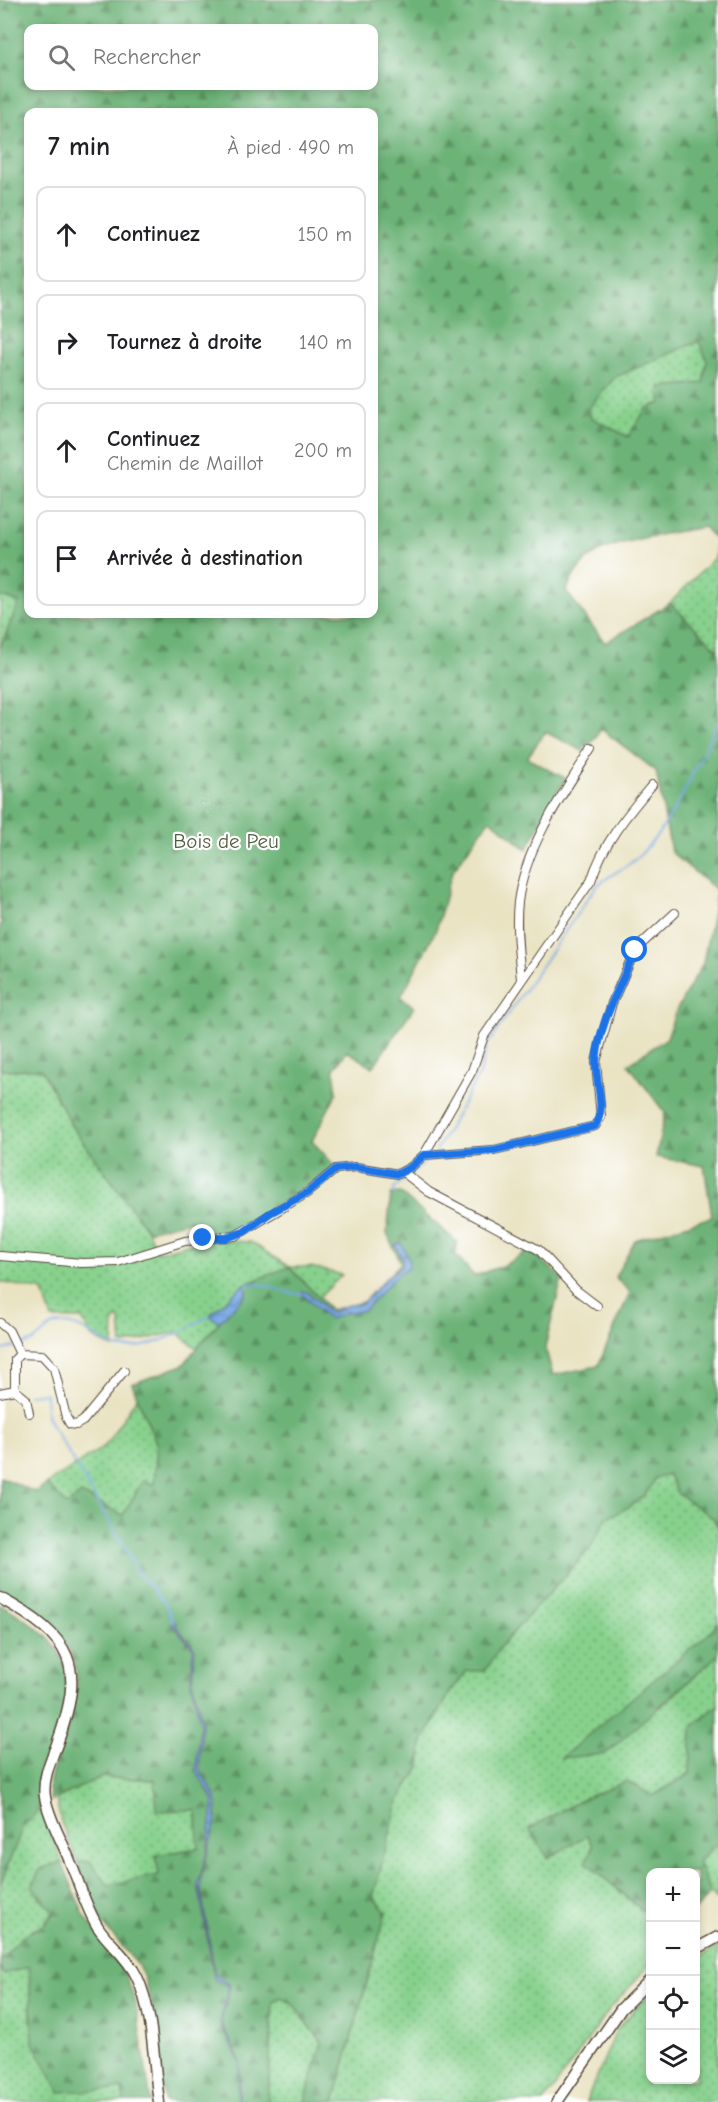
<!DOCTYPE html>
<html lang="fr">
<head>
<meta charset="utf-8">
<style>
  body { margin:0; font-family:"Comic Neue",sans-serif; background:#f2f2f2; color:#202124 }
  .controls { position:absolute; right:18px; bottom:18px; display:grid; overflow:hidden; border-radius:12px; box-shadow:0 3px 9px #0003 }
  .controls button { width:54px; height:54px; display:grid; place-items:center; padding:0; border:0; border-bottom:2px solid #e0e0e0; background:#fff; color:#202124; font:30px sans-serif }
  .stop { position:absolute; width:18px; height:18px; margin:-14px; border:4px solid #1a73e8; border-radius:50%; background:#fff }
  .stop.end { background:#1a73e8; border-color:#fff; box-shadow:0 2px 6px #0008 }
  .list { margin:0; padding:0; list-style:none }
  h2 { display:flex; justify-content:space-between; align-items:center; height:78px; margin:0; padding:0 24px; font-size:26px }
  h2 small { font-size:20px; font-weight:400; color:#757577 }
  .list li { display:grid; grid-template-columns:39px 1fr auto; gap:18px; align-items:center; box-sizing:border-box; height:96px; margin:0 12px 12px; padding:0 12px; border:2px solid #e0e0e0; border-radius:12px }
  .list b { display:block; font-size:22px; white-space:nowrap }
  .list p { margin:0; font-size:20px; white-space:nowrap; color:#757577 }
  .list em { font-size:20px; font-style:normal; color:#757577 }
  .icon { flex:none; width:33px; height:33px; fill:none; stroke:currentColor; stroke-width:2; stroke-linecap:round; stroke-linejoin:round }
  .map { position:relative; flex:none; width:718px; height:2102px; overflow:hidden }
  .search { position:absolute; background:#fff; box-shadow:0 3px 9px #0003; left:24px; top:24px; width:354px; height:66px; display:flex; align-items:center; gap:15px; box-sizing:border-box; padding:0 21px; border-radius:12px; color:#757577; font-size:22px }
  .panel { position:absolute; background:#fff; box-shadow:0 3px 9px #0003; left:24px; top:108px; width:354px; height:510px; border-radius:12px }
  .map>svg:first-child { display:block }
  .grass { fill:url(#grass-dots); stroke:#617e56; stroke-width:1.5 }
  .forest { fill:url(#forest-firs); stroke:#546e4b; stroke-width:1.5; fill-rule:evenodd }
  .water { fill:url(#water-waves); stroke:#5a6980; stroke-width:1.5 }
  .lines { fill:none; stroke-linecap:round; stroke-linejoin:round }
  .stream { stroke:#78a8e3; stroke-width:2 }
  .street-casing { stroke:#554637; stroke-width:10 }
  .secondary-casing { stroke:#554637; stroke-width:13 }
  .street { stroke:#fff; stroke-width:8 }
  .secondary { stroke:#fff; stroke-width:10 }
  .route { stroke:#1a73e8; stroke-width:8 }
  .labels { text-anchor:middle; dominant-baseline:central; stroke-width:4.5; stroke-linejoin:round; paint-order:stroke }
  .park-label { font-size:21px; fill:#525c3f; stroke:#fff }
</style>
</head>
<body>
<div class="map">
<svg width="718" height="2102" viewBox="0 0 718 2102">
  <defs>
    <pattern id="grass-dots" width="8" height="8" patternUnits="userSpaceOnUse" patternTransform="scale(1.5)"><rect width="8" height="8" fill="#87d18d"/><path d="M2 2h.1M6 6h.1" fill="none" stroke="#70aa73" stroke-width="1.8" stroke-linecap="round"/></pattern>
    <pattern id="forest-firs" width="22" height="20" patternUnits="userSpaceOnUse" patternTransform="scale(1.5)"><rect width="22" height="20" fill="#6db378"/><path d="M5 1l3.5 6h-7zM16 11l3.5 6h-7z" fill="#5b9262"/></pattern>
    <pattern id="water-waves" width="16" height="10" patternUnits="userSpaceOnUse" patternTransform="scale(1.5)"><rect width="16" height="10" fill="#78a8e3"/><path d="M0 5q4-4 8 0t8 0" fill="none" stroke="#6489b7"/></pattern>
  </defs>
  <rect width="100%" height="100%" fill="#fff"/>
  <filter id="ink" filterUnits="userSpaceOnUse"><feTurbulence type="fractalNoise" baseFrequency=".0167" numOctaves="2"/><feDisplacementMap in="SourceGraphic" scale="12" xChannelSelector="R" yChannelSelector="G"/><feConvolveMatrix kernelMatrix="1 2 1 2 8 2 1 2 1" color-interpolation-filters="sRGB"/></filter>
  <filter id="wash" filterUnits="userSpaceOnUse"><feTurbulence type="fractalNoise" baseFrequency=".008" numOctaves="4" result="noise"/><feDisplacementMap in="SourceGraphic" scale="24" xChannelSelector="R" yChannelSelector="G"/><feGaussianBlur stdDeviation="1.35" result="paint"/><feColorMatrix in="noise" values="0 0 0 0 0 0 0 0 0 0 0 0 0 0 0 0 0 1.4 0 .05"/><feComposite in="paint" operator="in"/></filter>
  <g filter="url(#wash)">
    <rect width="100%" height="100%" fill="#e9e3c2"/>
    <g class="grass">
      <path d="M699,341l8,19 -4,24 -57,25 -18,28 -36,-19 -5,-8 28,-33z"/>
      <path d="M718,537v113l-48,-47 45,-46z"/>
      <path d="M0,596l20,5 -20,47z"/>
      <path d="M0,1066l3,4 38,-1 32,59 75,103 9,21 48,-12 46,2 38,25h22l31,8 -23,23 -30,-31 -46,18 -32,29 8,8 -22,26 -21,-16 -54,13 -2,-26 -6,1 -1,28 -22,-12 -9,-17h-30l-9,-28 -43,-9z"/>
      <path d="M137,1397l20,48 -3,41 -11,-6 -20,36 -42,-22 -14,12 -20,-22 58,-38z"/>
      <path d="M669,1475l9,19 35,24 5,9v95l-60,87 60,-54v50l-26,22 -2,46 -37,23 -26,-15 -46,19 -52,29 59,6 5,11 -7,16 64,55v47l-41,46 -65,92h-210l52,-190 -13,-15 25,-95 22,-36 2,-23 29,-52 16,-20h18l14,-23 91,-100 17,-31c21,-8 39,-18 48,-39z"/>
      <path d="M101,1777l55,3 41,30 1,38 -42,7 3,20 -51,10 -18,-24 -13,1 -16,-40 -5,-23z"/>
      <path d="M42,1807l20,55 -22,7v29l15,12 -11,15 -20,10 -24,25v-75l24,-61z"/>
      <path d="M718,1842v58l-8,-8 -12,-30z"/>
      <path d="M718,1947v155h-132l31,-73 33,-37v88h46v-121z"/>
      <path d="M29,1967l2,55 91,67 2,13h-124v-134l4,6z"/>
      <path d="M282,1997l12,8 28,37 -17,60h-37l5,-101z"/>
    </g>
    <g class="forest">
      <path d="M0,0h718v537l-1,4 -13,-14c-28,5 -87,13 -109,27 -15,9 -22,22 -29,37l39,52 65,-40 48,47v877l-5,-9 -35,-24 -9,-19 -14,3c-9,21 -27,31 -48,39l-17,31 -91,100 -14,23h-18l-16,20 -29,52 -2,23 -22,36 -25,95 13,15 -52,190h-29l17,-60 -28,-37 -12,-8 -9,4 -5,101h-103l-12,-93 -9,-31 -6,-13 -36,-42 -25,-61 13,-1 18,24 51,-10 -3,-20 42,-7 -1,-38 -40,1 -2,-31 -54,-3 -50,24c-5,-16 2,-33 8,-49 32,-87 24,-113 -59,-159v-116l35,15 12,-8 20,21 14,-11 42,21 20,-35 11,5 3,-40 -25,-61 51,-19 36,-43 27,-27 1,-5 -4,-5 46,-18 42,43 32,-8 38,-39 -14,-29 4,-40 9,-1 57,49 -1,13 18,21 31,-11 25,-15 32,28 -17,69 8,28 45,-9 32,-74 -15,-15 20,-37 77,-23 -8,-51 -48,-9 9,-44 -37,-49 39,-26 8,-25 28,-50 14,-72 -46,-39 -15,-81 -55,-42 -16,23 -40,-20 -18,26 38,20 -38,71 -37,-30 -38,53 -16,58 -35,67 13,10 -41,60 -26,-16 -13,18 3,23 -25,49 24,26 -98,64 -33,3 1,-6 -18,-7 -40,10 -75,-103 -32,-59 -39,1 -2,-4v-141l3,-4 -3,-1v-272l19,-46 -19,-6zM28,28h346v58h-346zM28,112h346v502h-346zM699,341l8,19 -4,23 -43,4 1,16 -15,6 -18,28 -36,-19 -5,-8 28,-33z"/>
      <path d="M0,1604c81,45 76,73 49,153 -6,17 -12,32 -6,50l-19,17 -24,61z"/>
      <path d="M718,1622v33l-113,99 -44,4 152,-128z"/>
      <path d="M718,1705v137l-20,19 12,31 -14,18v-38h-46v45l-64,-55 7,-16 -5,-11 -40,23 -19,-29 52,-29 46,-19 26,15 37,-22 2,-47z"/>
      <path d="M62,1862l22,53 39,54 12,31 16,102h-27l-2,-13 -62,3 -27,-49 -4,-76 -25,7 -4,-6v-8l24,-25 20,-10 11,-14 -15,-13 -8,-12 8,-17z"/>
    </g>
    <g class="water">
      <path d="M401,1243l8,17v6l-16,13 -29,32 -16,1 -18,7c-12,-5 -16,-18 -28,-24v-3h5l23,20 18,-7 14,-1 25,-27 15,-11 1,-6 -8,-15z"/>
      <path d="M243,1285l4,5 -1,5 -27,27 -8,-5v-3z"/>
      <path d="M175,1621l2,6 18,22 -3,33 10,38 -3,49 16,26 2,8 -2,22 -14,52v13l14,85 15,10 -9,37 19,39 -1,37 -2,4 3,-40 -20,-39 9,-37 -14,-6 -1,-4 -16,-92 9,-31 7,-53 -18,-29 4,-49 -9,-39 2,-35 -22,-25z"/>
    </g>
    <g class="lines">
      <g class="stream">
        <path d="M436,1151l44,-78 7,-28 108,-157c15,-15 32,-19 47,-35 35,-36 54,-88 76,-132"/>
        <path d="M394,1195v-7l39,-32"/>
        <path d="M244,1289l5,-5c19,-2 34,11 53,10"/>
        <path d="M20,1345c4,-1 9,-2 13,-4 9,-4 14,-16 26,-17 22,-1 33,13 51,21 27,13 77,-16 100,-29"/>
        <path d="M0,1351l14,-4"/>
        <path d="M28,1395l18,-2v20l6,13 70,116 16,32 27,29 8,19"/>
      </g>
    </g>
  </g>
  <g filter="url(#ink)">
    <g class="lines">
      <defs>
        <g id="street">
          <path d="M521,980c-2,-26 -6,-52 -3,-78 7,-55 45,-109 74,-154"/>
          <path d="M424,1155l70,-5 101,-24 6,-9 -5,-55 16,-59 23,-53 40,-37"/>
          <path d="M403,1172l26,20 110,58 37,40 21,16"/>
          <path d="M0,1256l82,7 36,-1 67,-21 50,-5 72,-43 29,-24 20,-2 42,7 13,-7 13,-12 48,-84 12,-35 107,-155c12,-38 36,-66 61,-96"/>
          <path d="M0,1323l9,8 11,23 22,1 12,13 12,49 4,7 6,1 7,-4 41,-50"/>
          <path d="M20,1354l-5,5v31l11,9 3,14"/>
          <path d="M0,1393l15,-3"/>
        </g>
        <g id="secondary">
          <path d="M0,1598c73,40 86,67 57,146 -6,16 -15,35 -12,53 4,23 18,45 26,67 9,21 15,44 27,63 12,18 29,29 39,50 17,37 16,85 22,125"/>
          <path d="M696,1949l22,-12"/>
          <path d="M557,2102l64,-93 29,-29"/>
        </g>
      </defs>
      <use href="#street" class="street-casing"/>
      <use href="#secondary" class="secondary-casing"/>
      <use href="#street" class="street"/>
      <use href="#secondary" class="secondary"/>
    </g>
  </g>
  <g class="lines" filter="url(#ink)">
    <path class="route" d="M203,1238h23l18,-6 26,-19 37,-20 29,-24 20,-2 42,7 13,-7 13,-12 70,-5 101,-24c12,-18 0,-44 1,-64 3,-40 25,-76 39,-112"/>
  </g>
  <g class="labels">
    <g class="park-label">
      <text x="226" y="841">Bois de Peu</text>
    </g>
  </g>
</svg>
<div class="controls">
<button>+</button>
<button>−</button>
<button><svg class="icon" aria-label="locate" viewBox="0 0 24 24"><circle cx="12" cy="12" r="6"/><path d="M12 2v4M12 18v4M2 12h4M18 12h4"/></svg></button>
<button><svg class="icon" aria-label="layers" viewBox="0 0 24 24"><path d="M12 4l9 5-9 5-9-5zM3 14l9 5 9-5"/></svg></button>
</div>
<div class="stop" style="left:635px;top:950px"></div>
<div class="stop end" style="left:203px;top:1238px"></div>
<div class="search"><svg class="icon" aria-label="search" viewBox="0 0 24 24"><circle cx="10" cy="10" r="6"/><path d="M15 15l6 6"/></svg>Rechercher</div>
<section class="panel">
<h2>7 min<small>À pied · 490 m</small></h2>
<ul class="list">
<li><svg class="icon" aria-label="ahead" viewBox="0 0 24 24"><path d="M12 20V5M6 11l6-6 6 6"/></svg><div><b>Continuez</b></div><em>150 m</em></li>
<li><svg class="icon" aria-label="right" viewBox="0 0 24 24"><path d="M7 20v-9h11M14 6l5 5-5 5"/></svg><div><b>Tournez à droite</b></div><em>140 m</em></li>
<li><svg class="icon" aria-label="ahead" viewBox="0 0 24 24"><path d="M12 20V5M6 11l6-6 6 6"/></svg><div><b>Continuez</b><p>Chemin de Maillot</p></div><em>200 m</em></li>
<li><svg class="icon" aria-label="arrive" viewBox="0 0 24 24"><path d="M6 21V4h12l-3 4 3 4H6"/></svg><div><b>Arrivée à destination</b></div></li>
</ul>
</section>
</div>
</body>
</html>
